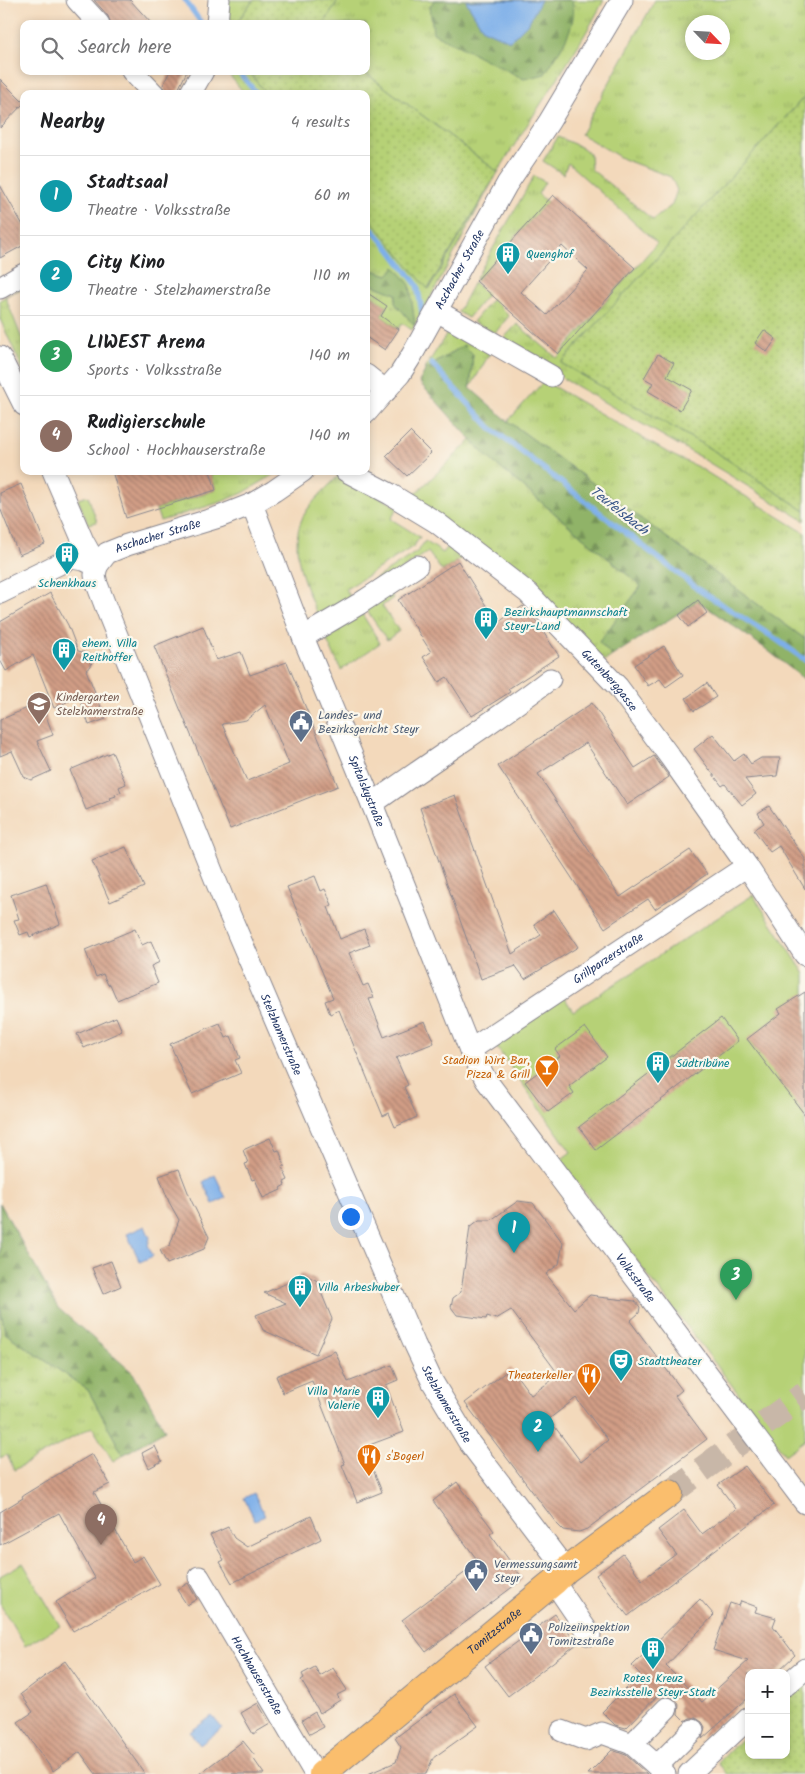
<!DOCTYPE html>
<html lang="en">
<head>
<meta charset="utf-8">
<style>
  body { margin:0; font-family:Kalam,sans-serif; background:#f6f6f6; color:#202124 }
  .controls { position:absolute; right:15px; bottom:15px; display:grid; overflow:hidden; border-radius:10px; box-shadow:0 2px 8px #0003 }
  .controls button { width:45px; height:45px; display:grid; place-items:center; padding:0; border:0; border-bottom:1px solid #e0e0e0; background:#fff; color:#202124; font:25px sans-serif }
  .compass { position:absolute; left:685px; top:15px; width:45px; height:45px; border-radius:50%; background:#fff; box-shadow:0 2px 8px #0003; rotate:115deg }
  .you { position:absolute; left:350px; top:1216px; width:18px; height:18px; margin:-12px; border:4px solid #fff; border-radius:50%; background:#1a73e8; box-shadow:0 0 0 8px #1a73e833 }
  .badge { display:grid; place-items:center; width:32px; height:32px; border-radius:50%; background:#2563eb; color:#fff; font-size:16px; font-weight:700 }
  .pin { position:absolute; translate:-50% -41px; filter:drop-shadow(0 1px 2px #0008) }
  .pin::after { content:''; position:absolute; top:26px; width:18px; height:15px; background:inherit; clip-path:polygon(0 0,100% 0,50% 100%) }
  .list { margin:0; padding:0; list-style:none }
  h2 { display:flex; justify-content:space-between; align-items:center; height:65px; margin:0; padding:0 20px; font-size:21px }
  h2 small { font-size:16px; font-weight:400; color:#757577 }
  .list li { display:grid; grid-template-columns:32px 1fr auto; gap:15px; align-items:center; box-sizing:border-box; height:80px; padding:0 20px; border-top:1px solid #e0e0e0 }
  .list b { display:block; font-size:19px; white-space:nowrap }
  .list p { margin:0; font-size:16px; white-space:nowrap; color:#757577 }
  .list em { font-size:16px; font-style:normal; color:#757577 }
  .icon { flex:none; width:28px; height:28px; fill:none; stroke:currentColor; stroke-width:2; stroke-linecap:round; stroke-linejoin:round }
  .map { position:relative; flex:none; width:805px; height:1774px; overflow:hidden }
  .search { position:absolute; background:#fff; box-shadow:0 2px 8px #0003; left:20px; top:20px; width:350px; height:55px; display:flex; align-items:center; gap:12px; box-sizing:border-box; padding:0 18px; border-radius:10px; color:#757577; font-size:19px }
  .panel { position:absolute; background:#fff; box-shadow:0 2px 8px #0003; left:20px; top:90px; width:350px; height:385px; border-radius:10px }
  .map>svg:first-child { display:block }
  .grass { fill:url(#grass-tufts); stroke:#68806a; fill-rule:evenodd }
  .forest { fill:url(#forest-firs); stroke:#567162 }
  .park { fill:url(#park-dots); stroke:#68806a }
  .pitch { fill:#b6d176; stroke:#68806a }
  .water { fill:#7dafe9; stroke:#4c6fa4 }
  .lines { fill:none; stroke-linecap:round; stroke-linejoin:round }
  .stream { stroke:#7dafe9; stroke-width:5.5 }
  .building { fill:url(#building-back-hatch); fill-rule:evenodd }
  .major-tunnel { stroke:#c8b7a8; stroke-width:26; stroke-dasharray:26 13; stroke-linecap:butt }
  .minor-casing { stroke:#87848c; stroke-width:23 }
  .major-casing { stroke:#87848c; stroke-width:28 }
  .minor { stroke:#fff; stroke-width:21 }
  .major { stroke:#fabe6d; stroke-width:26 }
  .labels { text-anchor:middle; dominant-baseline:central; stroke-width:4.5; stroke-linejoin:round; paint-order:stroke }
  .culture-label { font-size:12px; fill:#0d838f; stroke:#fbf7ec; text-anchor:start }
  .street-label { font-size:12px; fill:#1b2f5e; stroke:#fbf7ec }
  .education-label { font-size:12px; fill:#785e54; stroke:#fbf7ec; text-anchor:start }
  .service-label { font-size:12px; fill:#4e5e75; stroke:#fbf7ec; text-anchor:start }
  .food-label { font-size:12px; fill:#c56008; stroke:#fbf7ec; text-anchor:end }
  .water-label { font-size:14px; font-style:italic; fill:#385588; stroke:#fbf7ec }
</style>
</head>
<body>
<div class="map">
<svg width="805" height="1774" viewBox="0 0 805 1774">
  <defs>
    <pattern id="grass-tufts" width="24" height="20" patternUnits="userSpaceOnUse" patternTransform="scale(1.25)"><rect width="24" height="20" fill="#b6d176"/><path d="M3 7l-1-3M5 7V3M7 7l1-3M15 17l-1-3M17 17v-4M19 17l1-3" fill="none" stroke="#9cb468"/></pattern>
    <pattern id="forest-firs" width="22" height="20" patternUnits="userSpaceOnUse" patternTransform="scale(1.25)"><rect width="22" height="20" fill="#90b367"/><path d="M5 1l3.5 6h-7zM16 11l3.5 6h-7z" fill="#759258"/></pattern>
    <pattern id="park-dots" width="8" height="8" patternUnits="userSpaceOnUse" patternTransform="scale(1.25)"><rect width="8" height="8" fill="#b6d176"/><path d="M2 2h.1M6 6h.1" fill="none" stroke="#9cb468" stroke-width="1.8" stroke-linecap="round"/></pattern>
    <pattern id="building-back-hatch" width="6" height="6" patternUnits="userSpaceOnUse" patternTransform="scale(1.25)"><rect width="6" height="6" fill="#d19d85"/><path d="M-1 5l2 2M0 0l6 6M5-1l2 2" fill="none" stroke="#a98070"/></pattern>
  </defs>
  <rect width="100%" height="100%" fill="#fbf7ec"/>
  <filter id="ink" filterUnits="userSpaceOnUse"><feTurbulence type="fractalNoise" baseFrequency=".02" numOctaves="2"/><feDisplacementMap in="SourceGraphic" scale="10" xChannelSelector="R" yChannelSelector="G"/><feConvolveMatrix kernelMatrix="1 2 1 2 8 2 1 2 1" color-interpolation-filters="sRGB"/></filter>
  <filter id="wash" filterUnits="userSpaceOnUse"><feTurbulence type="fractalNoise" baseFrequency=".0096" numOctaves="4" result="noise"/><feDisplacementMap in="SourceGraphic" scale="20" xChannelSelector="R" yChannelSelector="G"/><feGaussianBlur stdDeviation="1.12" result="paint"/><feColorMatrix in="noise" values="0 0 0 0 0 0 0 0 0 0 0 0 0 0 0 0 0 1.4 0 .05"/><feComposite in="paint" operator="in"/></filter>
  <g filter="url(#wash)">
    <rect width="100%" height="100%" fill="#f3d9bb"/>
    <g class="grass">
      <path d="M229,0h24l-17,24h-8z"/>
      <path d="M338,0h266c-31,60 -72,114 -106,172 -30,52 -55,106 -86,158l-10,-7 -3,6 -18,-13 6,-10c-10,-7 -21,-11 -21,-24l30,12 -1,9 20,22 -19,-57 -8,7 -22,-7v-54l63,75 69,-117 -135,-101h3v-47h-42z"/>
      <path d="M655,0h150v96l-244,267 155,89 89,59v10l-107,-65 -136,-78 -11,-12 -47,-28 13,-14 40,34 100,-115 -89,-80 -5,11 -20,-13 15,-24 25,11 7,6 1,15 62,51 19,-15 5,-15 -6,-13 -48,-18 -42,-25zM692,22h30v30h-30z"/>
      <path d="M226,71h23l17,23h-21z"/>
      <path d="M534,176l11,6 -7,12 9,8 -71,79 -1,-1z"/>
      <path d="M474,282l13,13 -19,23 -10,-6z"/>
      <path d="M24,286v2l-19,8 19,48v28l-24,-53v-19z"/>
      <path d="M492,299l17,17 -14,17 -22,-11z"/>
      <path d="M450,331h4l37,20 -21,37 3,-34 -9,-9 -38,24 -1,-1 23,-36z"/>
      <path d="M544,381l126,73 28,13 107,66v106l-297,-218z"/>
      <path d="M471,440l13,14 157,132 -42,56 13,14 -7,5 -194,-163z"/>
      <path d="M221,471h59l-37,22 -22,9 -61,19 -4,-12 60,-19 -5,-16z"/>
      <path d="M339,475l59,32 -7,12 29,18 -6,9 -68,43 6,12 -32,20c-14,-33 -36,-78 -13,-111 9,-13 22,-24 32,-35z"/>
      <path d="M88,496l9,26 -9,2 -10,-25z"/>
      <path d="M425,541l18,12 9,-11 15,9 -9,10 -16,10 -14,-19 -70,46 -3,-6 63,-41z"/>
      <path d="M388,589l5,9 -11,8 17,25 -12,9 -23,-34z"/>
      <path d="M359,609l21,34 -39,27 -18,-38z"/>
      <path d="M0,1306l5,27 83,57 35,65 -10,6 -21,-34 -78,43 -7,-15 -7,3z"/>
    </g>
    <g class="forest">
      <path d="M434,0h138c7,27 -14,52 -27,74l-21,5 -91,-46 -3,-26z"/>
      <path d="M395,267l15,18 5,41 -20,-23 1,-9 -30,-12v-14l22,7z"/>
      <path d="M464,345l9,9 -3,34 38,33 297,218v41l-39,-31 -68,-48 -86,55 -13,-14 42,-56 -157,-132 -65,-72 7,-13z"/>
      <path d="M0,1203l58,105 75,65 32,57 -42,25 -35,-65 -83,-57 -5,-27z"/>
    </g>
    <g class="park">
      <path d="M253,0h85l-14,24h-88z"/>
      <path d="M249,71h114l135,101 -70,117 -62,-75v-120h-100z"/>
      <path d="M805,96v415l-89,-59 -155,-89z"/>
      <path d="M805,1680v94h-78l-9,-11 31,-32v24h37v-59z"/>
    </g>
    <g class="pitch">
      <path d="M753,895l52,79v466l-20,15 -225,-295 11,-8 -76,-107 69,-48 9,14z"/>
      <path d="M23,1563l37,63 -35,20 -25,-42v-28z"/>
    </g>
    <g class="water">
      <path d="M541,0l-12,22 -19,19 -27,-12 -17,-28z"/>
      <path d="M215,1175l11,23 -13,6 -10,-22z"/>
      <path d="M145,1226l5,12 -2,7 5,11 -13,6 -13,-28z"/>
      <path d="M254,1493l11,23 -10,4 -11,-22z"/>
      <path d="M212,1716l10,12 -22,17 -10,-13z"/>
    </g>
    <g class="lines">
      <g class="stream">
        <path d="M185,0l17,24"/>
        <path d="M238,71l19,23"/>
        <path d="M366,222l22,25 29,38 7,37"/>
        <path d="M432,364l59,64 211,164 74,47 29,21"/>
      </g>
    </g>
    <g id="blocks">
      <g class="building">
        <path d="M94,0h36l22,24h-41l-3,-8z"/>
        <path d="M170,71h17l-11,23h-10l-3,-9z"/>
        <path d="M0,79l24,24 -24,25z"/>
        <path d="M0,185l24,42v18l-24,13z"/>
        <path d="M553,195l82,73 -77,86 -82,-73zM562,246l26,24 -41,45 -26,-23z"/>
        <path d="M366,292l21,14 -6,10 18,13 -14,21 -19,-13z"/>
        <path d="M764,330l12,9 -9,13 -12,-9z"/>
        <path d="M658,354l16,9 -7,13 25,14 -12,20 -32,-19 5,-8 -9,-5z"/>
        <path d="M410,432l21,21 -24,23 -21,-20z"/>
        <path d="M112,471h98l6,19 -90,28z"/>
        <path d="M21,484l24,60 -26,11 -19,-47v-15z"/>
        <path d="M458,561l39,62 26,-17 11,12 25,38 -51,33 2,3 -38,24 -25,-39 -8,5 -16,-25 8,-5 -33,-52z"/>
        <path d="M50,593l18,32 10,26 9,2 4,3 1,5 -1,5 -5,4 20,49 -17,6 -10,-29 -25,12 -21,-53 -27,16 -6,-11v-38z"/>
        <path d="M698,600l9,13 -19,14 -9,-12z"/>
        <path d="M203,626l13,34 25,-8 9,23 37,-13 51,124 -108,43 -76,-183zM265,705l24,59 -42,17 -25,-57 24,-4z"/>
        <path d="M664,646l19,29 -17,12 -6,-8 -12,7 -14,-21z"/>
        <path d="M707,683l9,14 -22,14 -8,-13z"/>
        <path d="M41,702l12,33 -16,6 14,30 -20,9 -7,-3 -12,-26 -12,5v-36z"/>
        <path d="M592,703l43,65 19,-12 15,21 -42,28 -41,-62 -48,31 82,123 70,-47 17,24 -52,35 -7,-10 -43,29 -107,-162z"/>
        <path d="M713,734l21,27 10,-7 7,10 10,-6h19l-3,18 -32,3 11,15 -14,11 -17,-21 -3,2 -28,-37z"/>
        <path d="M112,752l14,32 -7,3 2,5 -6,2 1,2 -6,2 1,2 -25,10 -16,-40z"/>
        <path d="M455,795l57,159 29,-19 -7,-11 20,-14 24,37 -53,32 -10,-14 1,1 -35,13 -61,-171z"/>
        <path d="M769,806l36,53v30l-26,-43 -9,6 -16,-22 10,-7 -6,-10z"/>
        <path d="M126,847l18,40 -34,15 -18,-41z"/>
        <path d="M315,876l6,15 4,-2 7,16 -4,2 12,32 24,-10 6,16 -21,8 14,33 5,-2 6,14 -5,1 15,38 41,-16 9,22 -38,15 12,27 -4,2 13,30 -22,10 -6,-14 -6,3 -44,-106 -9,4 -5,-13 8,-3 -46,-111z"/>
        <path d="M46,883l14,41 -30,13 -2,-5 -8,3 -6,-15 5,-1 -8,-24z"/>
        <path d="M135,929l7,16 9,-4 9,21 -9,4 7,17 -41,17 -7,-16 -2,1 -5,-11 -7,3 -11,-27z"/>
        <path d="M805,992v123l-58,-76 34,-26 -3,-4z"/>
        <path d="M116,1017l6,14 -38,17 -7,-14z"/>
        <path d="M721,1018l17,23 -142,109 -17,-23z"/>
        <path d="M220,1023l6,15 5,-2 9,22 -5,2 6,13 -49,21 -22,-50z"/>
        <path d="M585,1027l22,30 -38,29 5,7 -26,19 -23,-30 35,-26 -5,-7z"/>
        <path d="M270,1138l6,13 3,-1 6,16 -3,1 6,13 -4,2 1,3 -5,3 1,2 -18,8 -8,-19 -3,1 -7,-16 3,-1 -5,-13z"/>
        <path d="M179,1169l12,31 18,37 -5,12 -37,15 -7,-14 10,-5 9,-25 -10,-18 -10,-26z"/>
        <path d="M518,1201l15,2 30,40 -4,21 -13,10 28,35 16,-14 7,1 1,1 37,4 5,6 -1,6 -9,8 52,69 -7,6 32,43 -120,90 -8,3 -16,-2 -6,-6 -92,-121 46,-35 20,27 28,-20 -48,-65 -15,9 -9,-3 -1,3 -29,-4 -6,-8 2,-9 8,-6 9,-65 9,-7h12zM576,1398l32,42 -27,22 -32,-43z"/>
        <path d="M111,1261l10,25 -18,8 -11,-26z"/>
        <path d="M301,1273l15,7 16,39 -16,35 -53,-24 -7,-15 30,-12 -22,-10 35,-15z"/>
        <path d="M335,1351l13,31 44,-17 6,15 -12,5 18,47 -40,15 18,45 -25,10 -15,-37 3,-1 -33,-83 -29,12 -7,-17z"/>
        <path d="M155,1446l7,15 -13,7 -7,-15z"/>
        <path d="M92,1454l18,30 -16,8 39,70 10,-6 17,28 -87,47 -17,-29 39,-24 -36,-65 -59,32v-33l23,-14 -1,-2 23,-14z"/>
        <path d="M745,1466l29,39 -146,111 -32,-41 27,-21 19,26 34,-26 -18,-24 26,-20 18,24 34,-25 -18,-24z"/>
        <path d="M457,1482l37,49 -4,3 33,45 -97,73 -24,-32 77,-58 -46,-61z"/>
        <path d="M311,1516l10,23 -89,44 -12,-21 4,-2 -14,-25 18,-8 6,11 13,9z"/>
        <path d="M188,1583l9,16 -10,6 -10,-15z"/>
        <path d="M700,1599l14,16 -48,51 36,36 46,-41 -35,-11 17,-47 9,3 2,-5 16,6 -2,5 21,6 -3,8 22,29 -19,18h-27v24l-47,42 3,-12 -3,-5 -6,-4h-6l-5,3 -7,-7 1,-9 -3,-6 -6,-3 -8,1 -3,-3 -33,34 -11,-3 -13,-13 38,-38 -8,-8z"/>
        <path d="M555,1614l22,30 -69,52 -23,-30z"/>
        <path d="M65,1661l80,113h-49l-16,-22 -27,19 -35,-49 15,-10 -12,-18z"/>
        <path d="M315,1667l5,9 13,-8 14,22 -10,5 3,5 -20,13 -19,-33 3,-2 -2,-4z"/>
        <path d="M454,1694l24,32 -45,32 -7,16h-58l28,-12 5,-15 -6,-9z"/>
        <path d="M258,1703l12,21 -17,10 -12,-21z"/>
        <path d="M315,1712l8,15 -13,7 -8,-14z"/>
        <path d="M243,1741l12,15 -2,2 11,16h-65z"/>
        <path d="M612,1750l14,5 21,19h-59z"/>
      </g>
    </g>
  </g>
  <g filter="url(#ink)">
    <use href="#blocks" fill-opacity="0" stroke="#87848c" stroke-width="1"/>
    <g class="lines">
      <path class="major-tunnel" d="M670,1493l135,-99"/>
      <defs>
        <g id="minor">
          <path d="M77,0l22,24"/>
          <path d="M217,24l2,-24"/>
          <path d="M132,71l22,23"/>
          <path d="M190,94l13,-23"/>
          <path d="M0,288l24,-14"/>
          <path d="M437,311l114,65"/>
          <path d="M0,357l24,48"/>
          <path d="M366,375l20,16"/>
          <path id="s1" d="M366,413l34,-39 12,-19 95,-171 42,-62 73,-122"/>
          <path id="s2" d="M53,471l30,70 14,25 -2,9 2,9 11,29 118,293 189,439 17,36 36,60 98,129"/>
          <path id="s3" d="M346,471l44,23 46,28 92,71 90,94 52,70 77,109 58,89"/>
          <path id="s4" d="M252,504l51,133 69,167 98,246 16,30 319,423"/>
          <path id="s5" d="M97,566l10,-13 20,-8 92,-28 33,-13 22,-13 29,-20"/>
          <path d="M0,593l71,-35 13,2 13,6"/>
          <path d="M303,637l56,-33 58,-38"/>
          <path d="M372,804c59,-43 121,-81 178,-125"/>
          <path id="s6" d="M470,1050l277,-184"/>
          <path id="s7" d="M199,1577l116,197"/>
          <path d="M554,1582l36,53"/>
          <path d="M786,1685l19,-16"/>
          <path d="M562,1731l24,9 16,-7 30,11 25,22"/>
          <path d="M632,1744l35,-36"/>
          <path d="M665,1774l-8,-8 36,-36"/>
          <path d="M689,1774l60,-56"/>
        </g>
        <g id="major">
          <path id="s8" d="M322,1774l232,-192 12,-12 104,-77"/>
        </g>
      </defs>
      <use href="#minor" class="minor-casing"/>
      <use href="#major" class="major-casing"/>
      <use href="#minor" class="minor"/>
      <use href="#major" class="major"/>
    </g>
  </g>
  <defs>
    <symbol id="building-pin" viewBox="-11 -11 22 30"><path d="M0 17L-7.5 6A9.5 9.5 0 1 1 7.5 6Z" fill="#0f9aa8" stroke="#fbf7ec"/><path d="M-4-6H4V6H1V3H-1V6H-4ZM-2.5-4.3h1.7v1.8h-1.7ZM.8-4.3h1.7v1.8H.8ZM-2.5-1h1.7V.8h-1.7ZM.8-1h1.7V.8H.8Z" fill="#fff"/></symbol>
    <symbol id="school-pin" viewBox="-11 -11 22 30"><path d="M0 17L-7.5 6A9.5 9.5 0 1 1 7.5 6Z" fill="#8d6e63" stroke="#fbf7ec"/><path d="M0-5L7-2L0 1L-7-2ZM-4 1L0 2.5L4 1V4Q0 6-4 4Z" fill="#fff"/></symbol>
    <symbol id="civic-pin" viewBox="-11 -11 22 30"><path d="M0 17L-7.5 6A9.5 9.5 0 1 1 7.5 6Z" fill="#5c6f8a" stroke="#fbf7ec"/><path d="M-.6-6.5H3V-4.5H.6V-3L4-1V1h2V6H-6V1h2V-1L-.6-3ZM-1.2 2.5V6h2.4V2.5Z" fill="#fff"/></symbol>
    <symbol id="bar-pin" viewBox="-11 -11 22 30"><path d="M0 17L-7.5 6A9.5 9.5 0 1 1 7.5 6Z" fill="#e8710a" stroke="#fbf7ec"/><path d="M-6-5H6L.8 .8V4.5H3.5V6h-7V4.5H-.8V.8Z" fill="#fff"/></symbol>
    <symbol id="theatre-pin" viewBox="-11 -11 22 30"><path d="M0 17L-7.5 6A9.5 9.5 0 1 1 7.5 6Z" fill="#0f9aa8" stroke="#fbf7ec"/><path d="M-5-5.5Q0-4 5-5.5V0Q5 5 0 6Q-5 5-5 0ZM-3.3-2.5H-1v1.5H-3.3ZM1-2.5H3.3v1.5H1ZM-2.8 1Q0 5.5 2.8 1Z" fill="#fff"/></symbol>
    <symbol id="restaurant-pin" viewBox="-11 -11 22 30"><path d="M0 17L-7.5 6A9.5 9.5 0 1 1 7.5 6Z" fill="#e8710a" stroke="#fbf7ec"/><path d="M-5-6h1v4h1v-4h1v4h1v-4h1v5L-1.5 .5V6h-2V.5L-5-1ZM5-6V6H3V1.5H1.5Q1.5-4 5-6Z" fill="#fff"/></symbol>
  </defs>
  <g fill-rule="evenodd">
    <use href="#building-pin" x="494" y="240" width="28" height="38"/>
    <use href="#building-pin" x="53" y="540" width="28" height="38"/>
    <use href="#building-pin" x="472" y="605" width="28" height="38"/>
    <use href="#building-pin" x="50" y="636" width="28" height="38"/>
    <use href="#school-pin" x="25" y="690" width="28" height="38"/>
    <use href="#civic-pin" x="287" y="708" width="28" height="38"/>
    <use href="#building-pin" x="644" y="1049" width="28" height="38"/>
    <use href="#bar-pin" x="533" y="1053" width="28" height="38"/>
    <use href="#building-pin" x="286" y="1273" width="28" height="38"/>
    <use href="#theatre-pin" x="607" y="1347" width="28" height="38"/>
    <use href="#restaurant-pin" x="575" y="1361" width="28" height="38"/>
    <use href="#building-pin" x="364" y="1384" width="28" height="38"/>
    <use href="#restaurant-pin" x="355" y="1442" width="28" height="38"/>
    <use href="#civic-pin" x="462" y="1557" width="28" height="38"/>
    <use href="#civic-pin" x="517" y="1620" width="28" height="38"/>
    <use href="#building-pin" x="639" y="1635" width="28" height="38"/>
  </g>
  <g class="labels">
    <g class="culture-label">
      <text x="526" y="254">Quenghof</text>
      <text x="67" y="583" text-anchor="middle">Schenkhaus</text>
      <text x="504" y="612">Bezirkshauptmannschaft<tspan x="504" dy="14">Steyr-Land</tspan></text>
      <text x="82" y="643">ehem. Villa<tspan x="82" dy="14">Reithoffer</tspan></text>
      <text x="676" y="1063">Südtribüne</text>
      <text x="318" y="1287">Villa Arbeshuber</text>
      <text x="638" y="1361">Stadttheater</text>
      <text x="360" y="1391" text-anchor="end">Villa Marie<tspan x="360" dy="14">Valerie</tspan></text>
      <text x="653" y="1678" text-anchor="middle">Rotes Kreuz<tspan x="653" dy="14">Bezirksstelle Steyr-Stadt</tspan></text>
    </g>
    <g class="street-label">
      <text stroke="none"><textPath href="#s1" startOffset="172">Aschacher Straße</textPath></text>
      <text stroke="none"><textPath href="#s5" startOffset="70">Aschacher Straße</textPath></text>
      <text stroke="none"><textPath href="#s3" startOffset="339">Gutenberggasse</textPath></text>
      <text stroke="none"><textPath href="#s4" startOffset="309">Spitalskystraße</textPath></text>
      <text stroke="none"><textPath href="#s6" startOffset="166">Grillparzerstraße</textPath></text>
      <text stroke="none"><textPath href="#s2" startOffset="610">Stelzhamerstraße</textPath></text>
      <text stroke="none"><textPath href="#s4" startOffset="870">Volksstraße</textPath></text>
      <text stroke="none"><textPath href="#s2" startOffset="1015">Stelzhamerstraße</textPath></text>
      <text stroke="none"><textPath href="#s8" startOffset="224">Tomitzstraße</textPath></text>
      <text stroke="none"><textPath href="#s7" startOffset="114">Hochhauserstraße</textPath></text>
    </g>
    <g class="education-label">
      <text x="56" y="697">Kindergarten<tspan x="56" dy="14">Stelzhamerstraße</tspan></text>
    </g>
    <g class="service-label">
      <text x="318" y="715">Landes- und<tspan x="318" dy="14">Bezirksgericht Steyr</tspan></text>
      <text x="494" y="1564">Vermessungsamt<tspan x="494" dy="14">Steyr</tspan></text>
      <text x="548" y="1627">Polizeiinspektion<tspan x="548" dy="14">Tomitzstraße</tspan></text>
    </g>
    <g class="food-label">
      <text x="530" y="1060">Stadion Wirt Bar,<tspan x="530" dy="14">Pizza &amp; Grill</tspan></text>
      <text x="572" y="1375">Theaterkeller</text>
      <text x="386" y="1456" text-anchor="start">s'Bogerl</text>
    </g>
    <g class="water-label">
      <text transform="translate(619 511) rotate(38)">Teufelsbach</text>
    </g>
  </g>
</svg>
<div class="controls">
<button>+</button>
<button>−</button>
</div>
<svg class="compass" viewBox="-18 -18 36 36"><path d="M0-13l5 13h-10z" fill="#e53935"/><path d="M0 13l5-13h-10z" fill="#757577"/></svg>
<div class="you"></div>
<div class="pin badge" style="left:514px;top:1253px;background:#0f9aa8">1</div>
<div class="pin badge" style="left:538px;top:1452px;background:#0f9aa8">2</div>
<div class="pin badge" style="left:736px;top:1300px;background:#2e9e5b">3</div>
<div class="pin badge" style="left:101px;top:1545px;background:#8d6e63">4</div>
<div class="search"><svg class="icon" aria-label="search" viewBox="0 0 24 24"><circle cx="10" cy="10" r="6"/><path d="M15 15l6 6"/></svg>Search here</div>
<section class="panel">
<h2>Nearby<small>4 results</small></h2>
<ul class="list">
<li><span class="badge" style="background:#0f9aa8">1</span><div><b>Stadtsaal</b><p>Theatre · Volksstraße</p></div><em>60 m</em></li>
<li><span class="badge" style="background:#0f9aa8">2</span><div><b>City Kino</b><p>Theatre · Stelzhamerstraße</p></div><em>110 m</em></li>
<li><span class="badge" style="background:#2e9e5b">3</span><div><b>LIWEST Arena</b><p>Sports · Volksstraße</p></div><em>140 m</em></li>
<li><span class="badge" style="background:#8d6e63">4</span><div><b>Rudigierschule</b><p>School · Hochhauserstraße</p></div><em>140 m</em></li>
</ul>
</section>
</div>
</body>
</html>
